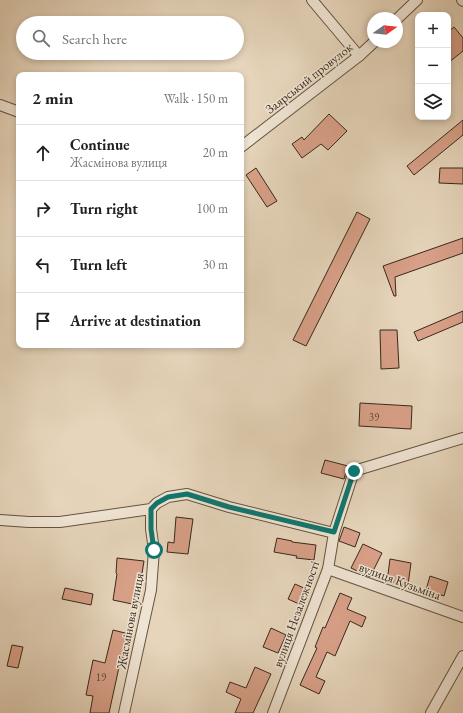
<!DOCTYPE html>
<html lang="en">
<head>
<meta charset="utf-8">
<style>
  body { margin:0; font-family:"EB Garamond",serif; background:#f2f2f2; color:#202124 }
  .controls { position:absolute; right:12px; top:12px; display:grid; overflow:hidden; border-radius:8px; box-shadow:0 2px 6px #0003 }
  .controls button { width:36px; height:36px; display:grid; place-items:center; padding:0; border:0; border-bottom:1px solid #e0e0e0; background:#fff; color:#202124; font:20px sans-serif }
  .compass { position:absolute; left:367px; top:12px; width:36px; height:36px; border-radius:50%; background:#fff; box-shadow:0 2px 6px #0003; rotate:75deg }
  .stop { position:absolute; width:12px; height:12px; margin:-9px; border:3px solid #0f766e; border-radius:50%; background:#fff }
  .stop.end { background:#0f766e; border-color:#fff; box-shadow:0 1px 4px #0008 }
  .list { margin:0; padding:0; list-style:none }
  h2 { display:flex; justify-content:space-between; align-items:center; height:52px; margin:0; padding:0 16px; font-size:17px }
  h2 small { font-size:13px; font-weight:400; color:#757577 }
  .list li { display:grid; grid-template-columns:26px 1fr auto; gap:12px; align-items:center; box-sizing:border-box; height:56px; padding:0 16px; border-top:1px solid #e0e0e0 }
  .list b { display:block; font-size:15px; white-space:nowrap }
  .list p { margin:0; font-size:13px; white-space:nowrap; color:#757577 }
  .list em { font-size:13px; font-style:normal; color:#757577 }
  .icon { flex:none; width:22px; height:22px; fill:none; stroke:currentColor; stroke-width:2; stroke-linecap:round; stroke-linejoin:round }
  .map { position:relative; flex:none; width:463px; height:713px; overflow:hidden }
  .search { position:absolute; background:#fff; box-shadow:0 2px 6px #0003; left:16px; top:16px; width:228px; height:44px; display:flex; align-items:center; gap:10px; box-sizing:border-box; padding:0 14px; border-radius:22px; color:#757577; font-size:15px }
  .panel { position:absolute; background:#fff; box-shadow:0 2px 6px #0003; left:16px; top:72px; width:228px; height:276px; border-radius:8px }
  .map>svg:first-child { display:block }
  .building { fill:#d8a088; stroke:#38291a }
  .lines { fill:none; stroke-linecap:round; stroke-linejoin:round }
  .minor-casing { stroke:#645442; stroke-width:12 }
  .minor { stroke:#efe4d3; stroke-width:10 }
  .route { stroke:#0f766e; stroke-width:5 }
  .labels { text-anchor:middle; dominant-baseline:central; stroke-width:3; stroke-linejoin:round; paint-order:stroke }
  .number-label { font-size:11px; fill:#604736 }
  .street-label { font-size:13px; fill:#38291a; stroke:#efe4d3 }
</style>
</head>
<body>
<div class="map">
<svg width="463" height="713" viewBox="0 0 463 713">
  <rect width="100%" height="100%" fill="#e6d5bb"/>
  <filter id="stains"><feTurbulence type="fractalNoise" baseFrequency=".005" numOctaves="4"/><feColorMatrix values="0 0 0 0 .2 0 0 0 0 .09 0 0 0 0 .02 0 0 0 .5 -.17"/></filter>
  <radialGradient id="worn" r=".72"><stop offset=".6" stop-color="#630" stop-opacity="0"/><stop offset="1" stop-color="#630" stop-opacity=".3"/></radialGradient>
  <g class="building">
    <path d="M454,27l9,11v13l-15,12v-31z"/>
    <path d="M329,114l18,17 -19,19 -7,-6 -19,14 -10,-14 10,-7 2,3z"/>
    <path d="M463,120v15l-49,40 -7,-9z"/>
    <path d="M256,168l21,33 -10,6 -21,-32z"/>
    <path d="M440,168h23v16l-24,-1z"/>
    <path d="M357,212l13,7 -64,127 -13,-6z"/>
    <path d="M463,238v15l-68,24 1,19h-2l-11,-30z"/>
    <path d="M463,311v11l-45,19 -4,-9z"/>
    <path d="M380,330h17l2,38 -18,1z"/>
    <path d="M360,403l52,3 -1,23 -52,-3z"/>
    <path d="M325,460l23,6 -4,13 -23,-6z"/>
    <path d="M176,517l17,2 -5,35 -21,-2 1,-10 6,1z"/>
    <path d="M344,527l16,6 -5,14 -16,-6z"/>
    <path d="M277,538l15,3v1l24,3 -2,15 -18,-2 1,-2 -23,-4z"/>
    <path d="M363,544l19,9 -12,24 -19,-9z"/>
    <path d="M117,558l27,3 -7,44 -24,-5 4,-26 -1,-1z"/>
    <path d="M390,559l21,4 -3,22 -21,-3z"/>
    <path d="M430,576l18,6 -4,14 -18,-6z"/>
    <path d="M295,584l11,5 -7,15 -11,-5z"/>
    <path d="M65,588l28,6 -2,11 -29,-6z"/>
    <path d="M340,593l12,5 -5,11 19,8 -4,10 -12,-6 -15,35 -8,-4 -11,25 9,4 -6,13 -19,-9 17,-37 -2,-1 8,-20 2,1z"/>
    <path d="M271,628l15,7 -8,18 -15,-6z"/>
    <path d="M113,630l16,4 -6,24h-2l-12,55h-19l3,-17 -7,-1 7,-35 12,3z"/>
    <path d="M12,645l11,2 -5,21 -11,-2z"/>
    <path d="M255,667l16,7 -18,39h-18l6,-14 -15,-7 4,-10 16,6z"/>
  </g>
  <g class="lines">
    <defs>
      <g id="minor">
        <path d="M312,0l47,56"/>
        <path d="M462,0l1,1"/>
        <path d="M397,19l20,-19"/>
        <path d="M0,105l19,7"/>
        <path d="M241,147l118,-91 15,-14"/>
        <path d="M0,520l29,2h31l91,-13 6,-6 11,-6 19,-3 42,13 105,26"/>
        <path d="M328,569l135,48"/>
        <path d="M124,713l27,-123 3,-40 -3,-21v-20"/>
        <path d="M273,713l55,-144 6,-36 20,-62 109,-33"/>
        <path d="M431,713l32,-57"/>
      </g>
    </defs>
    <use href="#minor" class="minor-casing"/>
    <use href="#minor" class="minor"/>
  </g>
  <g class="lines">
    <path class="route" d="M154,550l-3,-21v-20l6,-6 11,-6 19,-3 42,13 105,25 20,-61"/>
  </g>
  <g class="labels">
    <g class="number-label">
      <text x="374" y="417">39</text>
      <text x="101" y="677">19</text>
    </g>
    <g class="street-label">
      <text transform="translate(309 78) rotate(-38)">Заярський провулок</text>
      <text transform="translate(400 581) rotate(20)">вулиця Кузьміна</text>
      <text transform="translate(296 614) rotate(-70)">вулиця Незалежності</text>
      <text transform="translate(130 621) rotate(-79)">Жасмінова вулиця</text>
    </g>
  </g>
  <rect width="100%" height="100%" filter="url(#stains)"/>
  <rect width="100%" height="100%" fill="url(#worn)"/>
</svg>
<div class="controls">
<button>+</button>
<button>−</button>
<button><svg class="icon" aria-label="layers" viewBox="0 0 24 24"><path d="M12 4l9 5-9 5-9-5zM3 14l9 5 9-5"/></svg></button>
</div>
<svg class="compass" viewBox="-18 -18 36 36"><path d="M0-13l5 13h-10z" fill="#e53935"/><path d="M0 13l5-13h-10z" fill="#757577"/></svg>
<div class="stop" style="left:154px;top:550px"></div>
<div class="stop end" style="left:354px;top:471px"></div>
<div class="search"><svg class="icon" aria-label="search" viewBox="0 0 24 24"><circle cx="10" cy="10" r="6"/><path d="M15 15l6 6"/></svg>Search here</div>
<section class="panel">
<h2>2 min<small>Walk · 150 m</small></h2>
<ul class="list">
<li><svg class="icon" aria-label="ahead" viewBox="0 0 24 24"><path d="M12 20V5M6 11l6-6 6 6"/></svg><div><b>Continue</b><p>Жасмінова вулиця</p></div><em>20 m</em></li>
<li><svg class="icon" aria-label="right" viewBox="0 0 24 24"><path d="M7 20v-9h11M14 6l5 5-5 5"/></svg><div><b>Turn right</b></div><em>100 m</em></li>
<li><svg class="icon" aria-label="left" viewBox="0 0 24 24"><path d="M17 20v-9H6M10 6l-5 5 5 5"/></svg><div><b>Turn left</b></div><em>30 m</em></li>
<li><svg class="icon" aria-label="arrive" viewBox="0 0 24 24"><path d="M6 21V4h12l-3 4 3 4H6"/></svg><div><b>Arrive at destination</b></div></li>
</ul>
</section>
</div>
</body>
</html>
